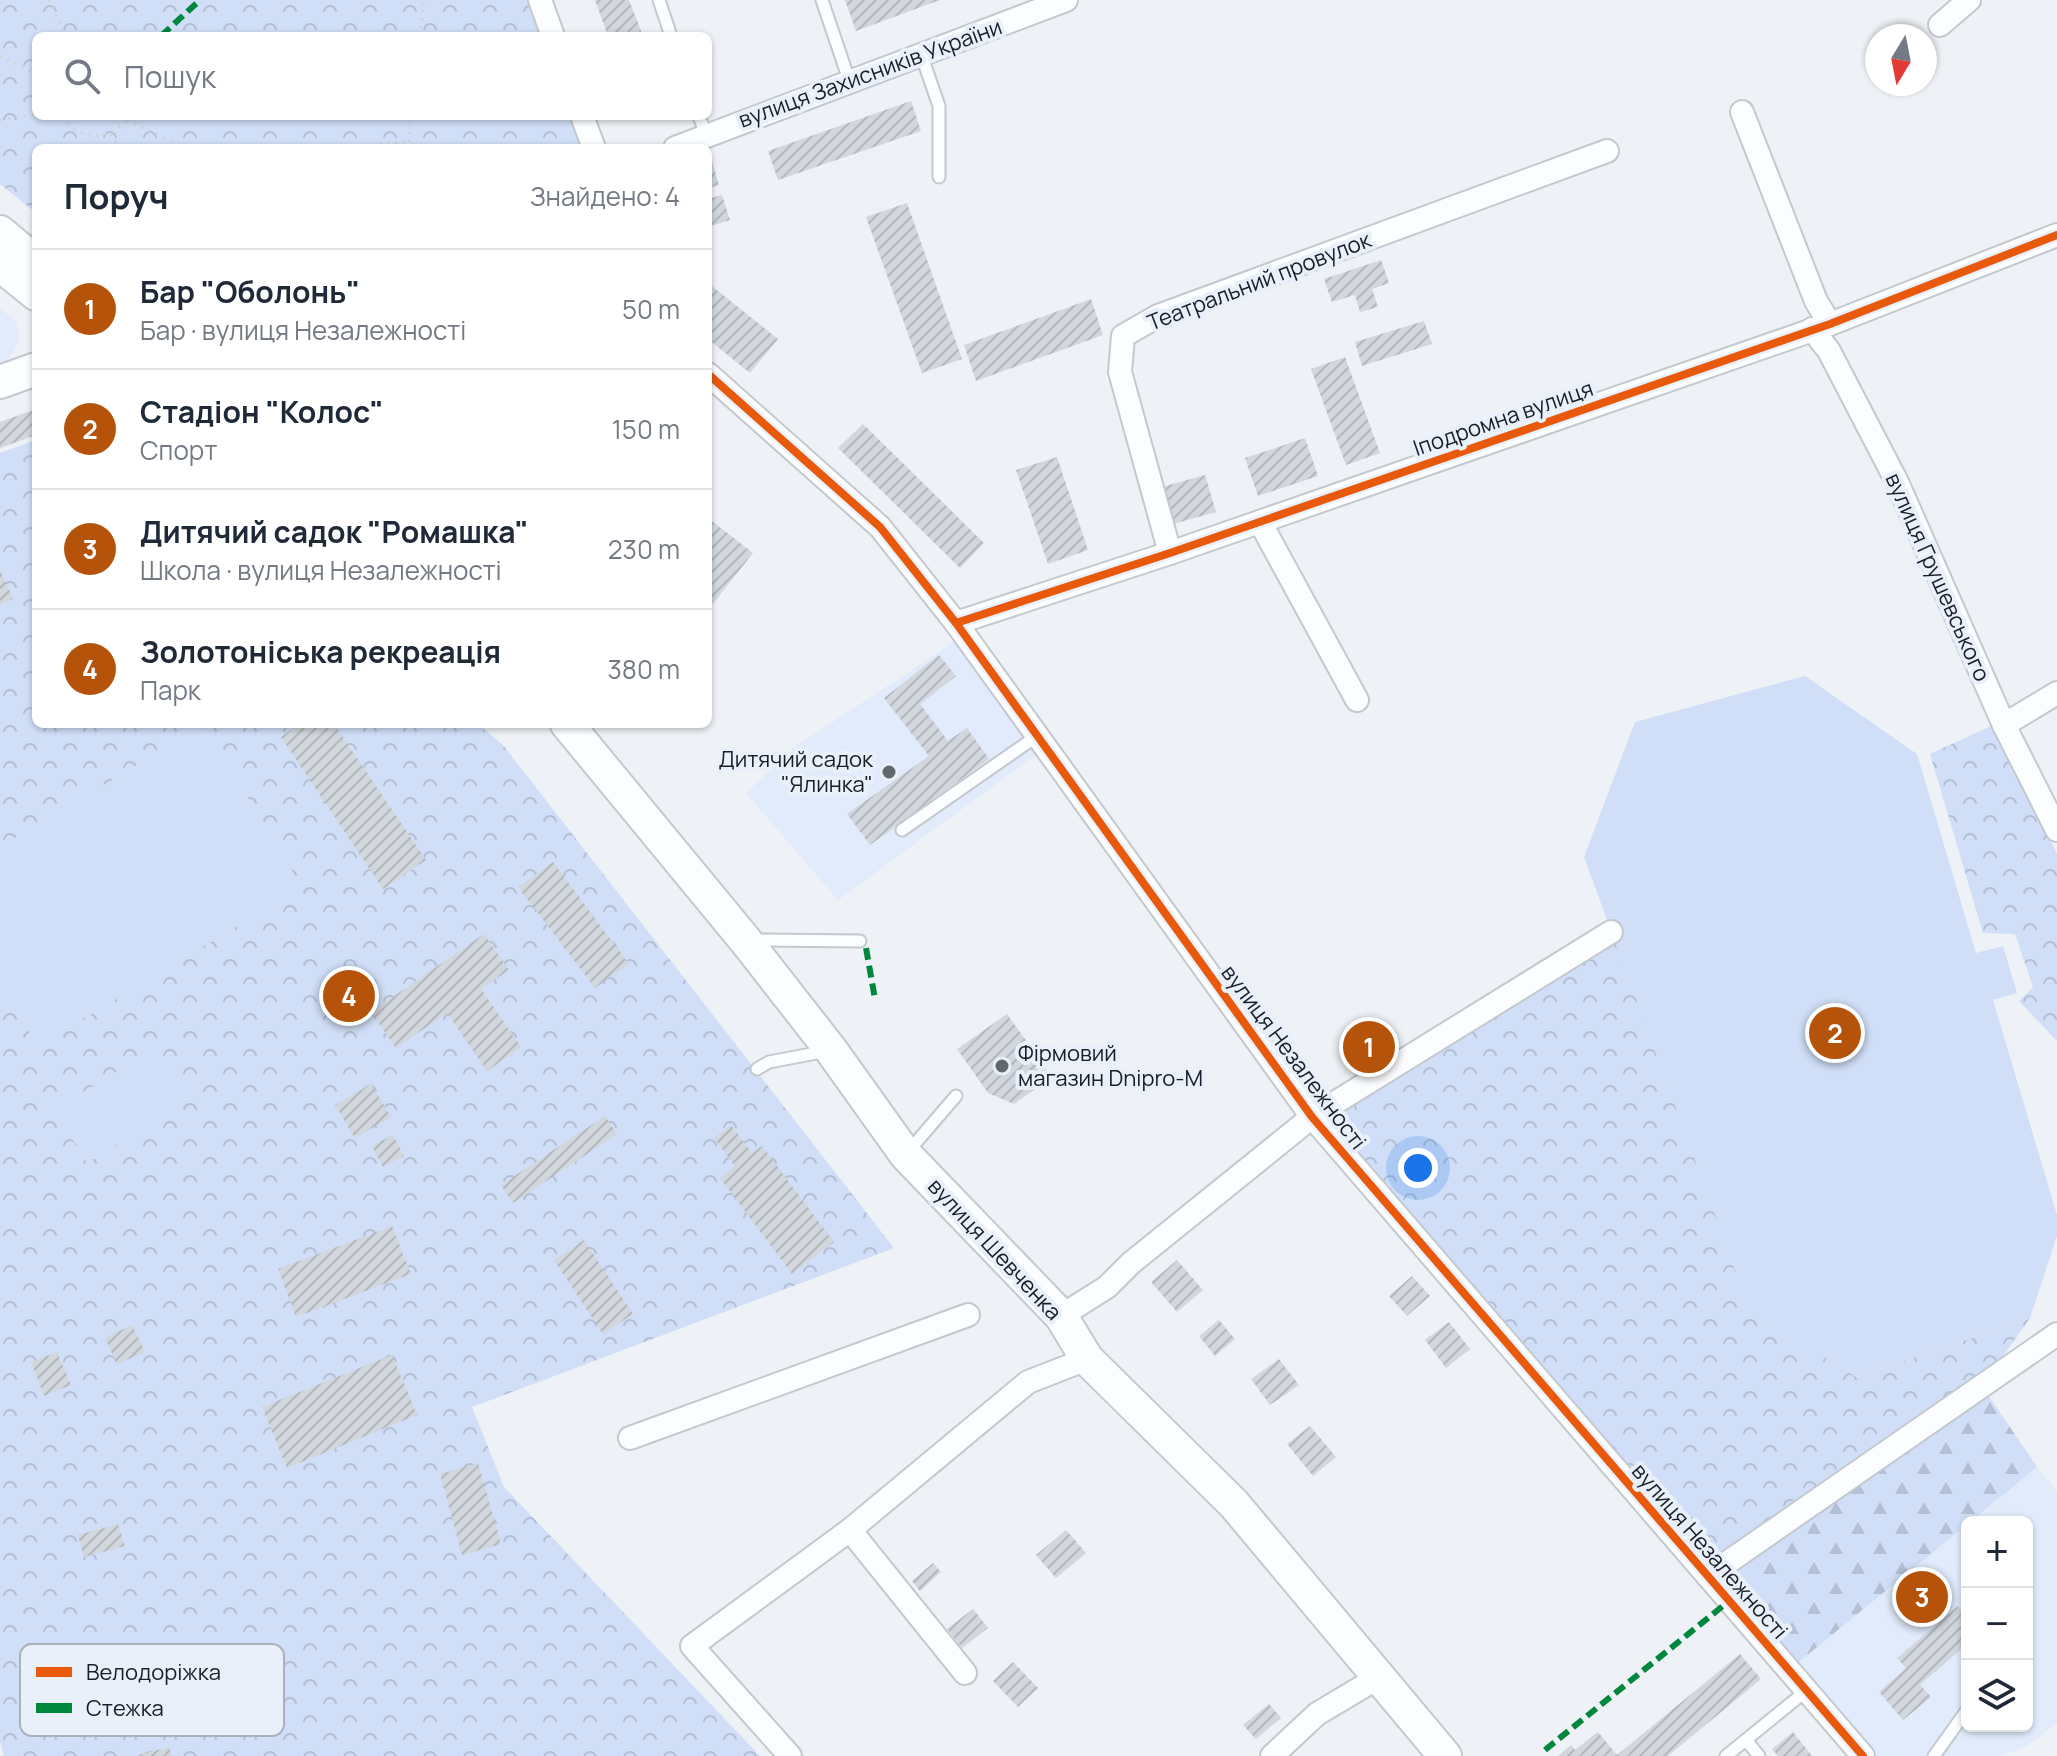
<!DOCTYPE html>
<html lang="uk">
<head>
<meta charset="utf-8">
<style>
  body { margin:0; font-family:Manrope,sans-serif; background:#f2f2f3; color:#1f2937 }
  .controls { position:absolute; right:24px; bottom:24px; display:grid; overflow:hidden; border-radius:12px; box-shadow:0 2px 6px #0004 }
  .controls button { width:72px; height:72px; display:grid; place-items:center; padding:0; border:0; border-bottom:2px solid #e0e1e3; background:#fff; color:#1f2937; font:40px sans-serif }
  .compass { position:absolute; left:1865px; top:24px; width:72px; height:72px; border-radius:50%; background:#fff; box-shadow:0 2px 6px #0004; rotate:190deg }
  .you { position:absolute; left:1418px; top:1168px; width:28px; height:28px; margin:-20px; border:6px solid #fff; border-radius:50%; background:#1a73e8; box-shadow:0 0 0 12px #1a73e833 }
  .badge { display:grid; place-items:center; width:52px; height:52px; border-radius:50%; background:#b45309; color:#fff; font-size:26px; font-weight:700 }
  .pin { position:absolute; translate:-50% -50%; border:4px solid #fff; box-shadow:0 2px 8px #0006 }
  .list { margin:0; padding:0; list-style:none }
  h2 { display:flex; justify-content:space-between; align-items:center; height:104px; margin:0; padding:0 32px; font-size:34px }
  h2 small { font-size:26px; font-weight:400; color:#747a83 }
  .list li { display:grid; grid-template-columns:52px 1fr auto; gap:24px; align-items:center; box-sizing:border-box; height:120px; padding:0 32px; border-top:2px solid #e0e1e3 }
  .list b { display:block; font-size:30px; white-space:nowrap }
  .list p { margin:0; font-size:26px; white-space:nowrap; color:#747a83 }
  .list em { font-size:26px; font-style:normal; color:#747a83 }
  .icon { flex:none; width:44px; height:44px; fill:none; stroke:currentColor; stroke-width:2; stroke-linecap:round; stroke-linejoin:round }
  .map { position:relative; flex:none; width:2057px; height:1756px; overflow:hidden }
  .search { position:absolute; background:#fff; box-shadow:0 2px 6px #0004; left:32px; top:32px; width:680px; height:88px; display:flex; align-items:center; gap:20px; box-sizing:border-box; padding:0 28px; border-radius:12px; color:#747a83; font-size:30px }
  .panel { position:absolute; background:#fff; box-shadow:0 2px 6px #0004; left:32px; top:144px; width:680px; height:584px; border-radius:12px }
  .map>svg:first-child { display:block }
  .built { fill:#e1ebfb }
  .forest { fill:url(#forest-firs) }
  .park { fill:url(#park-crowns) }
  .garden { fill:#d0dff7 }
  .building { fill:url(#building-hatch) }
  .lines { fill:none; stroke-linecap:round; stroke-linejoin:round }
  .service-casing { stroke:#c4c8cf; stroke-width:15 }
  .minor-casing { stroke:#c4c8cf; stroke-width:26 }
  .secondary-casing { stroke:#c4c8cf; stroke-width:36 }
  .path { stroke:#d1d2d5; stroke-width:3; stroke-dasharray:2 6; stroke-linecap:butt }
  .service { stroke:#fcfdfe; stroke-width:11 }
  .minor { stroke:#fcfdfe; stroke-width:22 }
  .secondary { stroke:#fcfdfe; stroke-width:32 }
  .quiet { stroke:#00873e; stroke-width:6; stroke-dasharray:12 6; stroke-linecap:butt }
  .cycleway-casing { stroke:#eaf0fa; stroke-width:13 }
  .cycleway { stroke:#e8590c; stroke-width:8 }
  .poi-dot { fill:#63686f; stroke:#eaf0fa; stroke-width:3 }
  .labels { text-anchor:middle; dominant-baseline:central; stroke-width:8; stroke-linejoin:round; paint-order:stroke }
  .street-label { font-size:22px; fill:#181e27; stroke:#eaf0fa }
  .poi-label { font-size:22px; fill:#181e27; stroke:#eaf0fa; text-anchor:end }
  .key { fill:#eaf0fa; stroke:#abb1bb; stroke-width:2 }
  .key-label { font-size:22px; fill:#181e27 }
</style>
</head>
<body>
<div class="map">
<svg width="2057" height="1756" viewBox="0 0 2057 1756">
  <defs>
    <pattern id="forest-firs" width="22" height="20" patternUnits="userSpaceOnUse" patternTransform="scale(2)"><rect width="22" height="20" fill="#d0dff7"/><path d="M5 1l3.5 6h-7zM16 11l3.5 6h-7z" fill="#b2bfd4"/></pattern>
    <pattern id="park-crowns" width="20" height="18" patternUnits="userSpaceOnUse" patternTransform="scale(2)"><rect width="20" height="18" fill="#d0dff7"/><path d="M2 6a3 3 0 1 1 6 0M12 15a3 3 0 1 1 6 0" fill="none" stroke="#b2bfd4"/></pattern>
    <pattern id="building-hatch" width="6" height="6" patternUnits="userSpaceOnUse" patternTransform="scale(2)"><rect width="6" height="6" fill="#d2d6dd"/><path d="M-1 1l2-2M0 6l6-6M5 7l2-2" fill="none" stroke="#b4b7be"/></pattern>
  </defs>
  <rect width="100%" height="100%" fill="#eef1f6"/>
  <g class="built">
    <path d="M0,308l17,15 2,14 -5,14 -8,10 -6,4z"/>
    <path d="M957,640l83,112 -202,148 -92,-107 46,-44z"/>
    <path d="M2037,1467l20,24v232l-30,23 -27,10h-137l-74,-86 178,-146v202h60v-204h-57z"/>
  </g>
  <path class="forest" d="M1982,1386l55,81 -248,203 -81,-94z"/>
  <g class="park">
    <path d="M0,0h529l13,36h-506v80h534l12,32h-546v65l-36,-29z"/>
    <path d="M36,440v284h442l25,21 391,503 -422,159 32,80 256,269h-756l-4,-14v-1289z"/>
    <path d="M1993,725l64,129v187l-38,-40 14,-14 -18,-53 -32,-1 -53,-179z"/>
    <path d="M1611,932l245,445 174,-59 -48,68 -274,190 -396,-459z"/>
  </g>
  <g class="garden">
    <path d="M1805,676l112,78 59,199 27,-7 14,47 -24,7 64,215v21l-27,82 -174,59 -106,-66 -166,-454 51,-135z"/>
    <path d="M204,725l98,162 -264,159 -38,-62v-137z"/>
    <path d="M155,1048l33,53 -101,62 -33,-53z"/>
  </g>
  <g class="building">
    <path d="M595,0h34l14,36h-35z"/>
    <path d="M845,0h95l-84,31z"/>
    <path d="M911,101l10,30 -143,49 -10,-29z"/>
    <path d="M712,162l7,23 -11,3v-25z"/>
    <path d="M722,195l8,25 -22,7v-28z"/>
    <path d="M907,203l55,156 -40,14 -56,-156z"/>
    <path d="M1381,260l8,23 -17,6 6,18 -18,5 -5,-17 -23,7 -8,-23z"/>
    <path d="M708,283l70,56 -28,34 -42,-34z"/>
    <path d="M1091,299l12,36 -127,46 -12,-36z"/>
    <path d="M1424,321l8,23 -70,22 -7,-24z"/>
    <path d="M1345,357l35,96 -34,12 -35,-96z"/>
    <path d="M36,409v26l-36,13v-26z"/>
    <path d="M863,424l121,119 -24,25 -122,-120z"/>
    <path d="M1305,438l13,38 -60,20 -13,-38z"/>
    <path d="M1057,457l31,93 -40,14 -32,-94z"/>
    <path d="M1205,475l11,37 -43,12 -11,-37z"/>
    <path d="M708,518l45,35 -45,57z"/>
    <path d="M0,570l13,29 -13,6z"/>
    <path d="M939,655l17,21 -36,28 28,37 19,-13 22,31 -119,86 -23,-31 82,-58 -45,-58z"/>
    <path d="M300,724h34l92,136 -43,29 -102,-152z"/>
    <path d="M553,862l76,102 -34,24 -77,-101z"/>
    <path d="M484,934l25,36 -28,19 40,58 -34,24 -40,-58 -51,35 -25,-36z"/>
    <path d="M1007,1014l45,63 -38,27 -26,-11 -31,-44z"/>
    <path d="M371,1084l20,33 -36,21 -20,-33z"/>
    <path d="M605,1116l12,18 -104,69 -12,-18z"/>
    <path d="M731,1125l21,28 10,-7 72,96 -42,32 -72,-96 15,-12 -21,-28z"/>
    <path d="M393,1135l11,21 -21,11 -11,-21z"/>
    <path d="M392,1226l19,48 -115,43 -18,-48z"/>
    <path d="M584,1240l49,74 -30,20 -49,-74z"/>
    <path d="M1177,1260l26,30 -26,22 -26,-30z"/>
    <path d="M1412,1276l18,20 -23,20 -18,-20z"/>
    <path d="M1219,1320l16,19 -20,17 -16,-20z"/>
    <path d="M1449,1322l21,27 -24,19 -21,-28z"/>
    <path d="M132,1325l13,27 -28,12 -12,-26z"/>
    <path d="M57,1352l14,33 -27,11 -13,-34z"/>
    <path d="M392,1355l25,60 -130,53 -25,-61z"/>
    <path d="M1279,1359l20,26 -29,20 -19,-26z"/>
    <path d="M1310,1426l26,31 -23,19 -26,-32z"/>
    <path d="M478,1463l23,81 -39,11 -22,-81z"/>
    <path d="M118,1524l7,22 -41,11 -6,-22z"/>
    <path d="M1066,1530l20,23 -30,25 -20,-23z"/>
    <path d="M933,1563l8,9 -21,19 -8,-10z"/>
    <path d="M1958,1606l9,9v29l-47,41 11,12 -28,23 -24,-28 27,-24 -9,-10z"/>
    <path d="M973,1609l15,19 -26,20 -15,-19z"/>
    <path d="M1740,1654l21,25 -93,77h-110l13,-11 4,5 23,-18 19,23z"/>
    <path d="M1013,1662l25,26 -20,19 -25,-26z"/>
    <path d="M1269,1704l12,14 -25,21 -13,-14z"/>
    <path d="M1793,1732l19,24h-34l-6,-7z"/>
    <path d="M169,1747l3,9h-33v-1z"/>
  </g>
  <g class="lines">
    <defs>
      <g id="service">
        <path d="M659,0l12,36"/>
        <path d="M822,0l27,80"/>
        <path d="M921,54l18,52v71"/>
        <path d="M699,116l7,19"/>
        <path d="M902,830l135,-94"/>
        <path d="M753,940l107,1"/>
        <path d="M757,1069l12,-7 58,-11"/>
        <path d="M907,1153l49,-57"/>
        <path d="M1746,1740l13,16"/>
        <path d="M1726,1756l80,-65"/>
        <path d="M1934,1756l33,-46"/>
      </g>
      <g id="minor">
        <path d="M540,0l13,36"/>
        <path d="M1940,25l29,-25"/>
        <path d="M1742,112l74,189 14,23"/>
        <path d="M582,116l12,32"/>
        <path d="M675,148l391,-148"/>
        <path d="M1812,329l17,22 68,131 107,243 53,105"/>
        <path d="M708,374l172,153 76,96 356,494 551,639"/>
        <path d="M1260,522l97,178"/>
        <path d="M1170,553l-50,-181 3,-36 35,-20 449,-165"/>
        <path d="M956,623l214,-70 660,-229 227,-89"/>
        <path d="M2004,725l53,-32"/>
        <path d="M1061,1316l46,-29 24,-24 181,-146 299,-185"/>
        <path d="M630,1438l338,-123"/>
        <path d="M850,1530l115,143"/>
        <path d="M1708,1576l349,-242"/>
        <path d="M790,1756l-98,-110 158,-116 178,-148 59,-23"/>
        <path d="M1272,1756l45,-42 62,-37"/>
      </g>
      <g id="secondary">
        <path d="M0,232l36,30"/>
        <path d="M0,265l36,29"/>
        <path d="M0,382l36,-13"/>
        <path d="M567,724l178,216 86,110 75,105 155,161 26,43 147,145 211,252"/>
      </g>
    </defs>
    <use href="#service" class="service-casing"/>
    <use href="#minor" class="minor-casing"/>
    <use href="#secondary" class="secondary-casing"/>
    <g class="path">
      <path d="M49,0l16,36"/>
      <path d="M420,36l4,-36"/>
      <path d="M0,56l36,18"/>
      <path d="M64,116c14,27 50,26 65,0"/>
      <path d="M0,120l36,-6"/>
      <path d="M127,120l58,28"/>
      <path d="M111,134l7,14"/>
      <path d="M409,142l2,-26"/>
      <path d="M364,148c22,-8 44,-6 67,0"/>
      <path d="M1644,1468l69,78"/>
    </g>
    <use href="#service" class="service"/>
    <use href="#minor" class="minor"/>
    <use href="#secondary" class="secondary"/>
    <g class="quiet">
      <path d="M161,36l39,-36"/>
      <path d="M866,948l9,51"/>
      <path d="M1545,1750l184,-149"/>
    </g>
    <defs>
      <g id="cycleway">
        <path d="M708,374l172,153 76,96 356,494 551,639"/>
        <path d="M956,623l214,-70 660,-229 227,-89"/>
      </g>
    </defs>
    <use href="#cycleway" class="cycleway-casing"/>
    <use href="#cycleway" class="cycleway"/>
  </g>
  <g class="poi-dot">
    <circle cx="889" cy="772" r="8"/>
    <circle cx="1002" cy="1066" r="8"/>
  </g>
  <g class="labels">
    <g class="street-label">
      <text transform="translate(870 73) rotate(-20)">вулиця Захисників України</text>
      <text transform="translate(1259 281) rotate(-21)">Театральний провулок</text>
      <text transform="translate(1503 418) rotate(-19)">Іподромна вулиця</text>
      <text transform="translate(1938 577) rotate(66)">вулиця Грушевського</text>
      <text transform="translate(1294 1057) rotate(53)">вулиця Незалежності</text>
      <text transform="translate(995 1249) rotate(47)">вулиця Шевченка</text>
      <text transform="translate(1710 1551) rotate(49)">вулиця Незалежності</text>
    </g>
    <g class="poi-label">
      <text x="873" y="759">Дитячий садок<tspan x="873" dy="25">"Ялинка"</tspan></text>
      <text x="1018" y="1053" text-anchor="start">Фірмовий<tspan x="1018" dy="25">магазин Dnipro-M</tspan></text>
    </g>
  </g>
  <rect x="20" y="1644" width="264" height="92" rx="12" class="key"/>
  <rect x="36" y="1667" width="36" height="10" fill="#e8590c"/>
  <rect x="36" y="1703" width="36" height="10" fill="#00873e"/>
  <g class="key-label">
    <text x="86" y="1680">Велодоріжка</text>
    <text x="86" y="1716">Стежка</text>
  </g>
</svg>
<div class="controls">
<button>+</button>
<button>−</button>
<button><svg class="icon" aria-label="layers" viewBox="0 0 24 24"><path d="M12 4l9 5-9 5-9-5zM3 14l9 5 9-5"/></svg></button>
</div>
<svg class="compass" viewBox="-18 -18 36 36"><path d="M0-13l5 13h-10z" fill="#e53935"/><path d="M0 13l5-13h-10z" fill="#747a83"/></svg>
<div class="you"></div>
<div class="pin badge" style="left:1369px;top:1047px">1</div>
<div class="pin badge" style="left:1835px;top:1033px">2</div>
<div class="pin badge" style="left:1922px;top:1597px">3</div>
<div class="pin badge" style="left:349px;top:996px">4</div>
<div class="search"><svg class="icon" aria-label="search" viewBox="0 0 24 24"><circle cx="10" cy="10" r="6"/><path d="M15 15l6 6"/></svg>Пошук</div>
<section class="panel">
<h2>Поруч<small>Знайдено: 4</small></h2>
<ul class="list">
<li><span class="badge">1</span><div><b>Бар &quot;Оболонь&quot;</b><p>Бар · вулиця Незалежності</p></div><em>50 m</em></li>
<li><span class="badge">2</span><div><b>Стадіон &quot;Колос&quot;</b><p>Спорт</p></div><em>150 m</em></li>
<li><span class="badge">3</span><div><b>Дитячий садок &quot;Ромашка&quot;</b><p>Школа · вулиця Незалежності</p></div><em>230 m</em></li>
<li><span class="badge">4</span><div><b>Золотоніська рекреація</b><p>Парк</p></div><em>380 m</em></li>
</ul>
</section>
</div>
</body>
</html>
